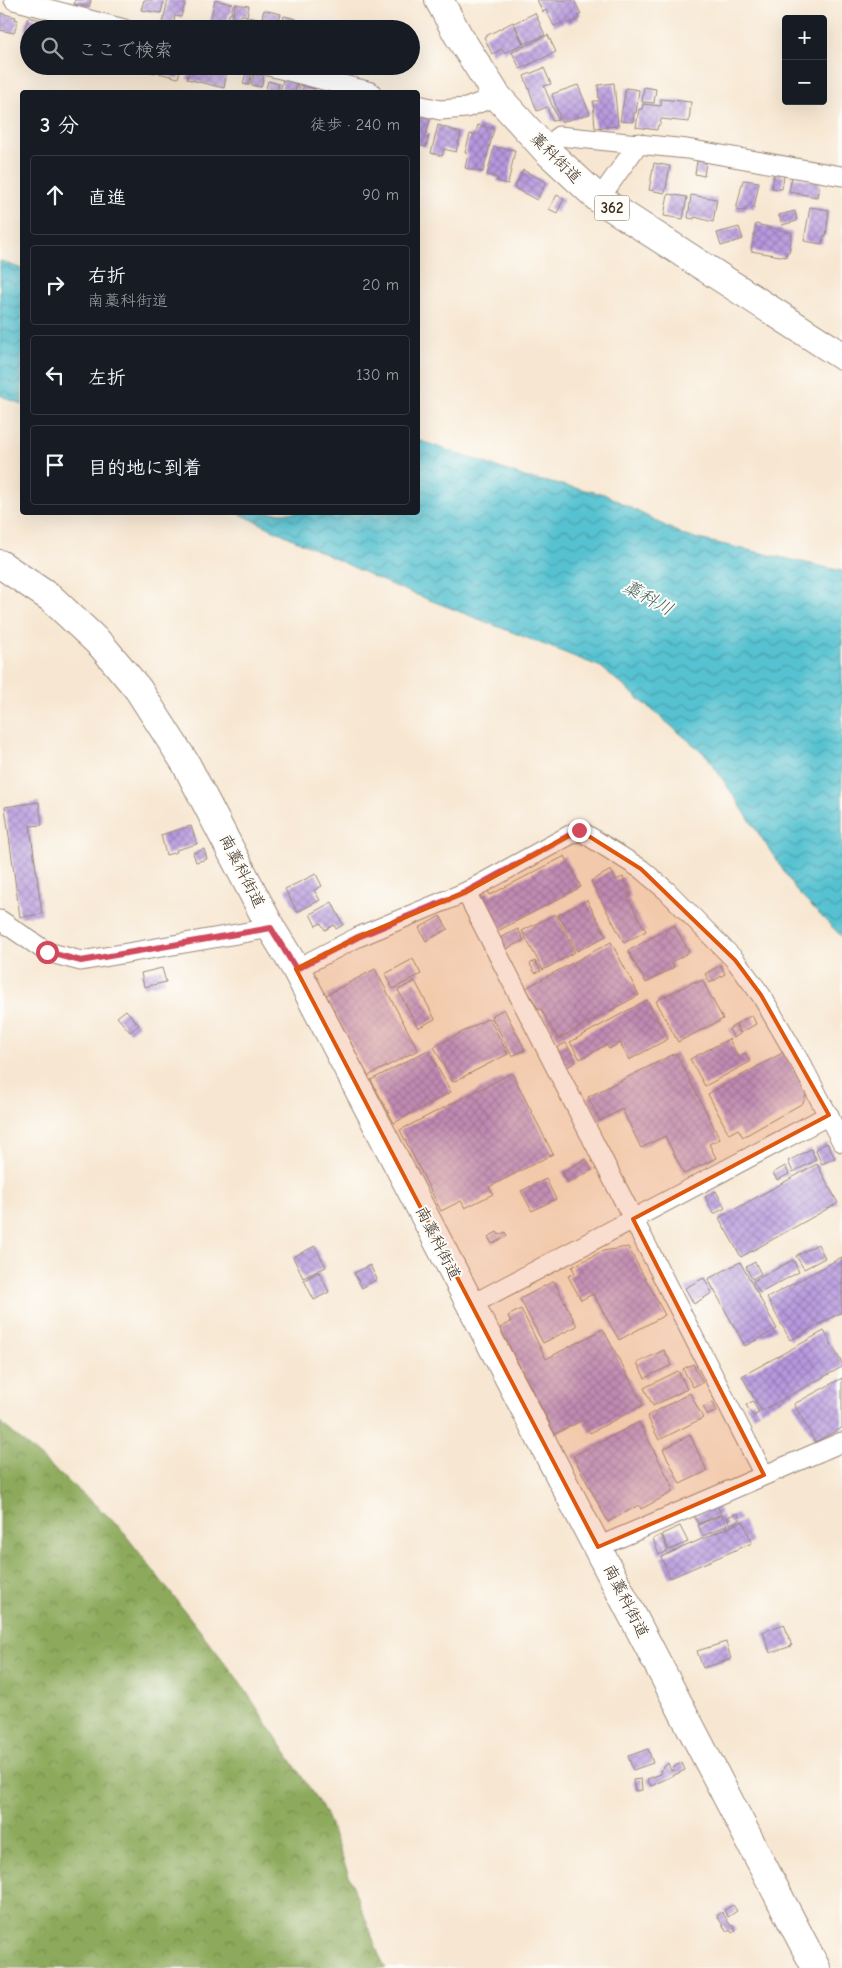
<!DOCTYPE html>
<html lang="ja">
<head>
<meta charset="utf-8">
<style>
  body { margin:0; font-family:"Comic Neue","Klee One",sans-serif; background:#242831; color:#f1f3f6 }
  .controls { position:absolute; right:15px; top:15px; display:grid; overflow:hidden; border-radius:5px; box-shadow:0 5px 20px #0002 }
  .controls button { width:45px; height:45px; display:grid; place-items:center; padding:0; border:0; border-bottom:1px solid #363941; background:#171b24; color:#f1f3f6; font:25px sans-serif }
  .stop { position:absolute; width:15px; height:15px; margin:-11px; border:4px solid #d1495b; border-radius:50%; background:#fff }
  .stop.end { background:#d1495b; border-color:#fff; box-shadow:0 1px 5px #0008 }
  .list { margin:0; padding:0; list-style:none }
  h2 { display:flex; justify-content:space-between; align-items:center; height:65px; margin:0; padding:0 20px; font-size:21px }
  h2 small { font-size:16px; font-weight:400; color:#9ea1a6 }
  .list li { display:grid; grid-template-columns:32px 1fr auto; gap:15px; align-items:center; box-sizing:border-box; height:80px; margin:0 10px 10px; padding:0 10px; border:1px solid #363941; border-radius:5px }
  .list b { display:block; font-size:19px; white-space:nowrap }
  .list p { margin:0; font-size:16px; white-space:nowrap; color:#9ea1a6 }
  .list em { font-size:16px; font-style:normal; color:#9ea1a6 }
  .icon { flex:none; width:28px; height:28px; fill:none; stroke:currentColor; stroke-width:2; stroke-linecap:round; stroke-linejoin:round }
  .map { position:relative; flex:none; width:842px; height:1968px; overflow:hidden }
  .search { position:absolute; background:#171b24; box-shadow:0 5px 20px #0002; left:20px; top:20px; width:400px; height:55px; display:flex; align-items:center; gap:12px; box-sizing:border-box; padding:0 18px; border-radius:28px; color:#9ea1a6; font-size:19px }
  .panel { position:absolute; background:#171b24; box-shadow:0 5px 20px #0002; left:20px; top:90px; width:400px; height:425px; border-radius:5px }
  .map>svg:first-child { display:block }
  .forest { fill:url(#forest-crowns); stroke:#646a3d }
  .water { fill:url(#water-waves); stroke:#487678 }
  .building { fill:url(#building-cross-hatch) }
  .lines { fill:none; stroke-linecap:round; stroke-linejoin:round }
  .minor-casing { stroke:#998878; stroke-width:21 }
  .secondary-casing { stroke:#998878; stroke-width:30 }
  .trunk-casing { stroke:#998878; stroke-width:30 }
  .minor { stroke:#fff; stroke-width:19 }
  .secondary { stroke:#fff; stroke-width:28 }
  .trunk { stroke:#fff; stroke-width:28 }
  .route { stroke:#d1495b; stroke-width:6 }
  .marked { fill:#df570d; fill-opacity:0.2; stroke:#df570d; stroke-width:4; stroke-linejoin:round }
  .labels { text-anchor:middle; dominant-baseline:central; stroke-width:4; stroke-linejoin:round; paint-order:stroke }
  .shield { fill:#fdfcf7; stroke:#75695f; stroke-width:1 }
  .shield-label { font-size:15px; font-weight:bold; fill:#3b2a1e }
  .street-label { font-size:16px; fill:#3b2a1e; stroke:#fdfcf7 }
  .water-label { font-size:18px; font-style:italic; fill:#445f5d; stroke:#fdfcf7 }
</style>
</head>
<body>
<div class="map">
<svg width="842" height="1968" viewBox="0 0 842 1968">
  <defs>
    <pattern id="forest-crowns" width="20" height="18" patternUnits="userSpaceOnUse" patternTransform="scale(1.25)"><rect width="20" height="18" fill="#8daa5c"/><path d="M2 6a3 3 0 1 1 6 0M12 15a3 3 0 1 1 6 0" fill="none" stroke="#748b4b"/></pattern>
    <pattern id="water-waves" width="16" height="10" patternUnits="userSpaceOnUse" patternTransform="scale(1.25)"><rect width="16" height="10" fill="#56c2d1"/><path d="M0 5q4-4 8 0t8 0" fill="none" stroke="#489ea9"/></pattern>
    <pattern id="building-cross-hatch" width="8" height="8" patternUnits="userSpaceOnUse" patternTransform="scale(1.25)"><rect width="8" height="8" fill="#b698de"/><path d="M0 0l8 8M0 8l8-8" fill="none" stroke="#957cb3"/></pattern>
  </defs>
  <rect width="100%" height="100%" fill="#fdfcf7"/>
  <filter id="ink" filterUnits="userSpaceOnUse"><feTurbulence type="fractalNoise" baseFrequency=".02" numOctaves="2"/><feDisplacementMap in="SourceGraphic" scale="10" xChannelSelector="R" yChannelSelector="G"/><feConvolveMatrix kernelMatrix="1 2 1 2 8 2 1 2 1" color-interpolation-filters="sRGB"/></filter>
  <filter id="wash" filterUnits="userSpaceOnUse"><feTurbulence type="fractalNoise" baseFrequency=".0096" numOctaves="4" result="noise"/><feDisplacementMap in="SourceGraphic" scale="20" xChannelSelector="R" yChannelSelector="G"/><feGaussianBlur stdDeviation="1.12" result="paint"/><feColorMatrix in="noise" values="0 0 0 0 0 0 0 0 0 0 0 0 0 0 0 0 0 1.4 0 .05"/><feComposite in="paint" operator="in"/></filter>
  <g filter="url(#wash)">
    <rect width="100%" height="100%" fill="#f7e7d2"/>
    <path class="forest" d="M0,1422l117,102 123,158 85,130 54,143 7,13h-386z"/>
    <g class="water">
      <path d="M0,261l22,8v136l-22,-10z"/>
      <path d="M418,440l110,38 76,16 81,42 157,35v366l-43,-43 -92,-138 -106,-89 -212,-83 -151,-71 180,-1z"/>
    </g>
    <g id="blocks">
      <g class="building">
        <path d="M75,0h16l-2,7 -15,-3z"/>
        <path d="M144,0h20l-3,13 -20,-3z"/>
        <path d="M168,0h18l-5,17 -6,-1 -2,11 -4,-1 -1,3h-7z"/>
        <path d="M215,0l18,4 -2,10h-2l-2,9h-3l-1,6h-15z"/>
        <path d="M537,0h37l7,14 -3,2 1,3 -11,5 -1,-3 -13,5 -8,-16 -3,2z"/>
        <path d="M235,4l14,2 -2,10 -6,-1 -2,12 -8,-1z"/>
        <path d="M264,10l17,4 -2,7 -17,-4z"/>
        <path d="M0,13l16,4 -1,2 3,1 -4,13 -14,-3z"/>
        <path d="M535,13l10,22 -21,9 -10,-21z"/>
        <path d="M284,16l12,3 -3,10h-12z"/>
        <path d="M28,17l24,6 4,3v3h-27v10l-6,-2z"/>
        <path d="M247,17l31,7 -1,5h-32z"/>
        <path d="M303,20l25,6 -1,3h-26z"/>
        <path d="M513,22l10,22 -19,9 -2,-4 -10,5 -8,-17z"/>
        <path d="M548,35l8,17 -36,17 -8,-17z"/>
        <path d="M143,66h14l-2,7 -13,-3z"/>
        <path d="M161,66h20l-3,12 -19,-5z"/>
        <path d="M190,66h27l10,3 -3,19 -37,-9z"/>
        <path d="M544,68l7,16 -7,2 14,34 -6,1 -5,-14 -10,4 -13,-35z"/>
        <path d="M246,73l6,1 -3,11 -6,-1z"/>
        <path d="M254,74l10,2 -3,11 -10,-2z"/>
        <path d="M283,79l15,4 -3,9h-15z"/>
        <path d="M268,81l11,3 -2,8h-12z"/>
        <path d="M614,83l4,43 -23,2 -2,-27h6l-1,-16z"/>
        <path d="M300,85l15,4 -1,3h-16z"/>
        <path d="M578,85l12,29 -29,8 -9,-28z"/>
        <path d="M644,87l12,2 -2,14 -12,-1z"/>
        <path d="M626,88l13,2 -3,23h-2l-1,9 -13,-1z"/>
        <path d="M661,99l30,3 -2,20 -28,-3 -1,6h-2l-1,5 -21,-3 3,-18h3l1,-5 18,2z"/>
        <path d="M418,113l13,4 -5,17 3,1 -3,12 -8,-2z"/>
        <path d="M438,125l23,8 -5,19 -12,-3 -2,7 -11,-3z"/>
        <path d="M478,125l16,4 -11,43 -18,-4 3,-14 -3,-1 5,-19 5,1z"/>
        <path d="M494,147l21,3 -7,34 -11,-3 1,-3 -11,-3z"/>
        <path d="M697,161l9,1 -2,14 -9,-2z"/>
        <path d="M654,163l16,3 -5,27 -16,-3z"/>
        <path d="M523,170l23,12 -9,18 -23,-12z"/>
        <path d="M774,174l10,2 -2,13 -10,-1z"/>
        <path d="M792,177l28,5 -3,15 -28,-5z"/>
        <path d="M743,180l16,2 -5,26 -8,-1 -1,4 -9,-1z"/>
        <path d="M668,194l19,3 -4,22 -19,-3z"/>
        <path d="M557,195l7,4 -7,14 -8,-4z"/>
        <path d="M691,195l26,4 -4,23 -18,-5 -1,2 -6,-1z"/>
        <path d="M810,207l19,3 -3,26 -2,-1 -2,9 -18,-3z"/>
        <path d="M795,211l2,10 -15,4 -3,-10z"/>
        <path d="M756,224l36,9 -3,19h-2l-1,5 -35,-6z"/>
        <path d="M739,227l4,12 -22,7 -4,-13z"/>
        <path d="M39,802l3,23 -12,1 12,88 -22,3 -15,-110z"/>
        <path d="M191,826l6,18 -21,6 1,2 -11,3 -5,-20z"/>
        <path d="M204,849l3,10 -11,3 -3,-9z"/>
        <path d="M565,856l16,31 -91,48 -12,-23 3,-17 7,-4 2,4z"/>
        <path d="M611,870l5,10 7,-3 8,19 -3,2 18,33 -22,12 -33,-62z"/>
        <path d="M316,874l6,12 -8,4 6,10 -23,12 -12,-23z"/>
        <path d="M587,900l19,36 -29,15 -19,-36z"/>
        <path d="M332,902l11,23 -7,4 -2,-4 -9,5 -4,-7 -5,3 -6,-12z"/>
        <path d="M555,914l20,38 -32,18 -21,-39z"/>
        <path d="M440,916l8,13 -22,12 -7,-13z"/>
        <path d="M674,925l15,27 -17,10 2,5 -28,16 -18,-32z"/>
        <path d="M518,929l6,11 -24,12 -6,-11z"/>
        <path d="M611,942l28,53 -81,44 -17,-30 -2,1 -13,-22z"/>
        <path d="M413,959l8,15 -28,15 -8,-15z"/>
        <path d="M535,961l6,10 -6,2 -5,-9z"/>
        <path d="M721,965l4,9 -15,9 -5,-9z"/>
        <path d="M162,968l4,14 -22,5 -3,-14z"/>
        <path d="M375,969l43,81 -50,26 -42,-81z"/>
        <path d="M702,980l21,39 -45,23 -22,-41 39,-20 1,2z"/>
        <path d="M415,981l20,38 -17,9 -20,-38z"/>
        <path d="M647,1000l21,39 -39,21 -9,-17 -11,6 -3,-4 -26,14 -10,-17z"/>
        <path d="M504,1009l21,41 -13,6 -21,-40z"/>
        <path d="M126,1010l13,15 -9,7 -13,-15z"/>
        <path d="M752,1015l4,9 -15,9 -5,-9z"/>
        <path d="M489,1018l19,36 -55,28 -19,-35z"/>
        <path d="M735,1025l5,9 -6,4 -5,-9z"/>
        <path d="M729,1039l9,18 7,-4 5,9 -45,24 -15,-27z"/>
        <path d="M566,1043l10,19 -12,7 -10,-20z"/>
        <path d="M428,1050l23,42 -57,31 -23,-43z"/>
        <path d="M784,1052l23,41 -4,10 -60,34 -5,-8 -9,5 -21,-40z"/>
        <path d="M676,1053l44,86 -11,5 7,14 -32,16 -19,-38 -24,12 -19,-39 -22,12 -12,-24z"/>
        <path d="M512,1073l41,81 -64,33 4,7 -28,14 -4,-7 -20,10 -41,-81z"/>
        <path d="M827,1143l8,15 -13,6 -7,-15z"/>
        <path d="M811,1149l5,11 -23,12 -5,-11z"/>
        <path d="M586,1159l6,11 -24,13 -6,-11z"/>
        <path d="M817,1164l21,39 -97,54 -22,-39z"/>
        <path d="M785,1166l4,8 -12,6 -4,-7z"/>
        <path d="M546,1179l10,20 -24,12 -11,-20z"/>
        <path d="M716,1191l9,17 -11,6 -9,-17z"/>
        <path d="M497,1232l2,3 6,-3 2,4 -15,8 -4,-7z"/>
        <path d="M818,1244l7,14 -21,11 -8,-13z"/>
        <path d="M315,1246l11,21 -23,11 -10,-21z"/>
        <path d="M628,1247l37,68 -46,25 -26,-46 -12,6 -13,-24 7,-3 -3,-6 31,-16z"/>
        <path d="M842,1257v55l-52,28 -23,-42z"/>
        <path d="M793,1260l6,12 -39,21 -7,-12z"/>
        <path d="M740,1262l37,67 -32,17 -37,-67z"/>
        <path d="M755,1262l6,12 -9,5 -6,-12z"/>
        <path d="M370,1265l7,14 -15,9 -8,-15z"/>
        <path d="M319,1272l10,20 -15,8 -10,-20z"/>
        <path d="M704,1278l8,15 -18,11 -9,-16z"/>
        <path d="M554,1281l23,45 -34,17 -23,-44z"/>
        <path d="M521,1309l25,50 57,-30 40,76 -53,28 -7,-13 -28,14 -55,-106 11,-6 -3,-6z"/>
        <path d="M824,1331l18,32v4l-81,44 -19,-35z"/>
        <path d="M664,1350l8,15 -27,13 -8,-15z"/>
        <path d="M693,1364l10,18 -10,5 -10,-18z"/>
        <path d="M678,1371l9,18 -34,17 -9,-18z"/>
        <path d="M842,1378v50l-27,14 -21,-38z"/>
        <path d="M690,1393l13,25 -44,22 -12,-24z"/>
        <path d="M753,1401l6,12 -6,3 -7,-11z"/>
        <path d="M713,1402l4,9 -9,4 -5,-8z"/>
        <path d="M639,1422l34,65 -2,1 2,4 -32,17 -2,-4 -31,17 -35,-66z"/>
        <path d="M690,1435l17,36 -27,13 -17,-35z"/>
        <path d="M717,1505l4,9 -23,10 -4,-8z"/>
        <path d="M738,1513l2,7 -10,4 -3,-7z"/>
        <path d="M722,1515l5,10 -24,11 -5,-11z"/>
        <path d="M743,1521l9,22 -82,35 -9,-21z"/>
        <path d="M680,1526l8,16 -19,8 -7,-16z"/>
        <path d="M661,1535l7,16 -9,4 -6,-16z"/>
        <path d="M784,1624l8,22 -22,7 -7,-21z"/>
        <path d="M726,1642l5,17 -28,9 -6,-17z"/>
        <path d="M648,1749l5,14 -20,7 -5,-14z"/>
        <path d="M668,1763l3,8 3,-1 -1,-3 9,-4 3,7 -34,16 -4,-7 14,-5 -1,-3z"/>
        <path d="M641,1779l1,11 -7,1 -2,-11z"/>
        <path d="M733,1905l4,6 -9,6 -4,-7z"/>
        <path d="M722,1912l9,14 2,-1 3,5 -4,3 -2,-3 -3,2 -10,-16z"/>
      </g>
    </g>
  </g>
  <g filter="url(#ink)">
    <use href="#blocks" fill-opacity="0" stroke="#998878" stroke-width="1"/>
    <g class="lines">
      <defs>
        <g id="minor">
          <path d="M14,0l110,29"/>
          <path d="M269,66l102,26"/>
          <path d="M418,105l22,5 26,-2 31,-12"/>
          <path d="M559,136l128,13 155,27"/>
          <path d="M599,199l40,-56"/>
          <path d="M466,892l298,583"/>
          <path d="M0,920l47,32 34,9 190,-33"/>
          <path d="M296,969l62,-32 108,-45 113,-62 62,39 26,22 68,69 26,35 44,76 37,71"/>
          <path d="M471,1305l358,-190"/>
          <path d="M598,1547l244,-105"/>
        </g>
        <path id="secondary" d="M0,564l52,35 50,47 36,43 48,75 85,164 25,41 520,999"/>
        <path id="trunk" d="M439,0l19,35 39,61 50,55 52,48 243,157"/>
      </defs>
      <use href="#minor" class="minor-casing"/>
      <use href="#secondary" class="secondary-casing"/>
      <use href="#trunk" class="trunk-casing"/>
      <use href="#minor" class="minor"/>
      <use href="#secondary" class="secondary"/>
      <use href="#trunk" class="trunk"/>
    </g>
  </g>
  <g class="lines" filter="url(#ink)">
    <path class="route" d="M47,952l34,9 190,-33 25,41 62,-32 108,-45 113,-62"/>
  </g>
  <path class="marked" d="M579,830l62,39 94,91 26,35 68,120 -196,104 131,256 -166,72 -302,-578 62,-32 108,-45z"/>
  <g class="labels">
    <rect class="shield" x="594.5" y="195.5" width="35" height="25" rx="4"/>
    <g class="shield-label">
      <text x="612" y="208">362</text>
    </g>
    <g class="street-label">
      <text transform="translate(556 158) rotate(45)">藁科街道</text>
      <text transform="translate(242 871) rotate(63)">南藁科街道</text>
      <text transform="translate(438 1243) rotate(63)">南藁科街道</text>
      <text transform="translate(626 1601) rotate(63)">南藁科街道</text>
    </g>
    <g class="water-label">
      <text transform="translate(648 598) rotate(29)">藁科川</text>
    </g>
  </g>
</svg>
<div class="controls">
<button>+</button>
<button>−</button>
</div>
<div class="stop" style="left:47px;top:952px"></div>
<div class="stop end" style="left:579px;top:830px"></div>
<div class="search"><svg class="icon" aria-label="search" viewBox="0 0 24 24"><circle cx="10" cy="10" r="6"/><path d="M15 15l6 6"/></svg>ここで検索</div>
<section class="panel">
<h2>3 分<small>徒歩 · 240 m</small></h2>
<ul class="list">
<li><svg class="icon" aria-label="ahead" viewBox="0 0 24 24"><path d="M12 20V5M6 11l6-6 6 6"/></svg><div><b>直進</b></div><em>90 m</em></li>
<li><svg class="icon" aria-label="right" viewBox="0 0 24 24"><path d="M7 20v-9h11M14 6l5 5-5 5"/></svg><div><b>右折</b><p>南藁科街道</p></div><em>20 m</em></li>
<li><svg class="icon" aria-label="left" viewBox="0 0 24 24"><path d="M17 20v-9H6M10 6l-5 5 5 5"/></svg><div><b>左折</b></div><em>130 m</em></li>
<li><svg class="icon" aria-label="arrive" viewBox="0 0 24 24"><path d="M6 21V4h12l-3 4 3 4H6"/></svg><div><b>目的地に到着</b></div></li>
</ul>
</section>
</div>
</body>
</html>
